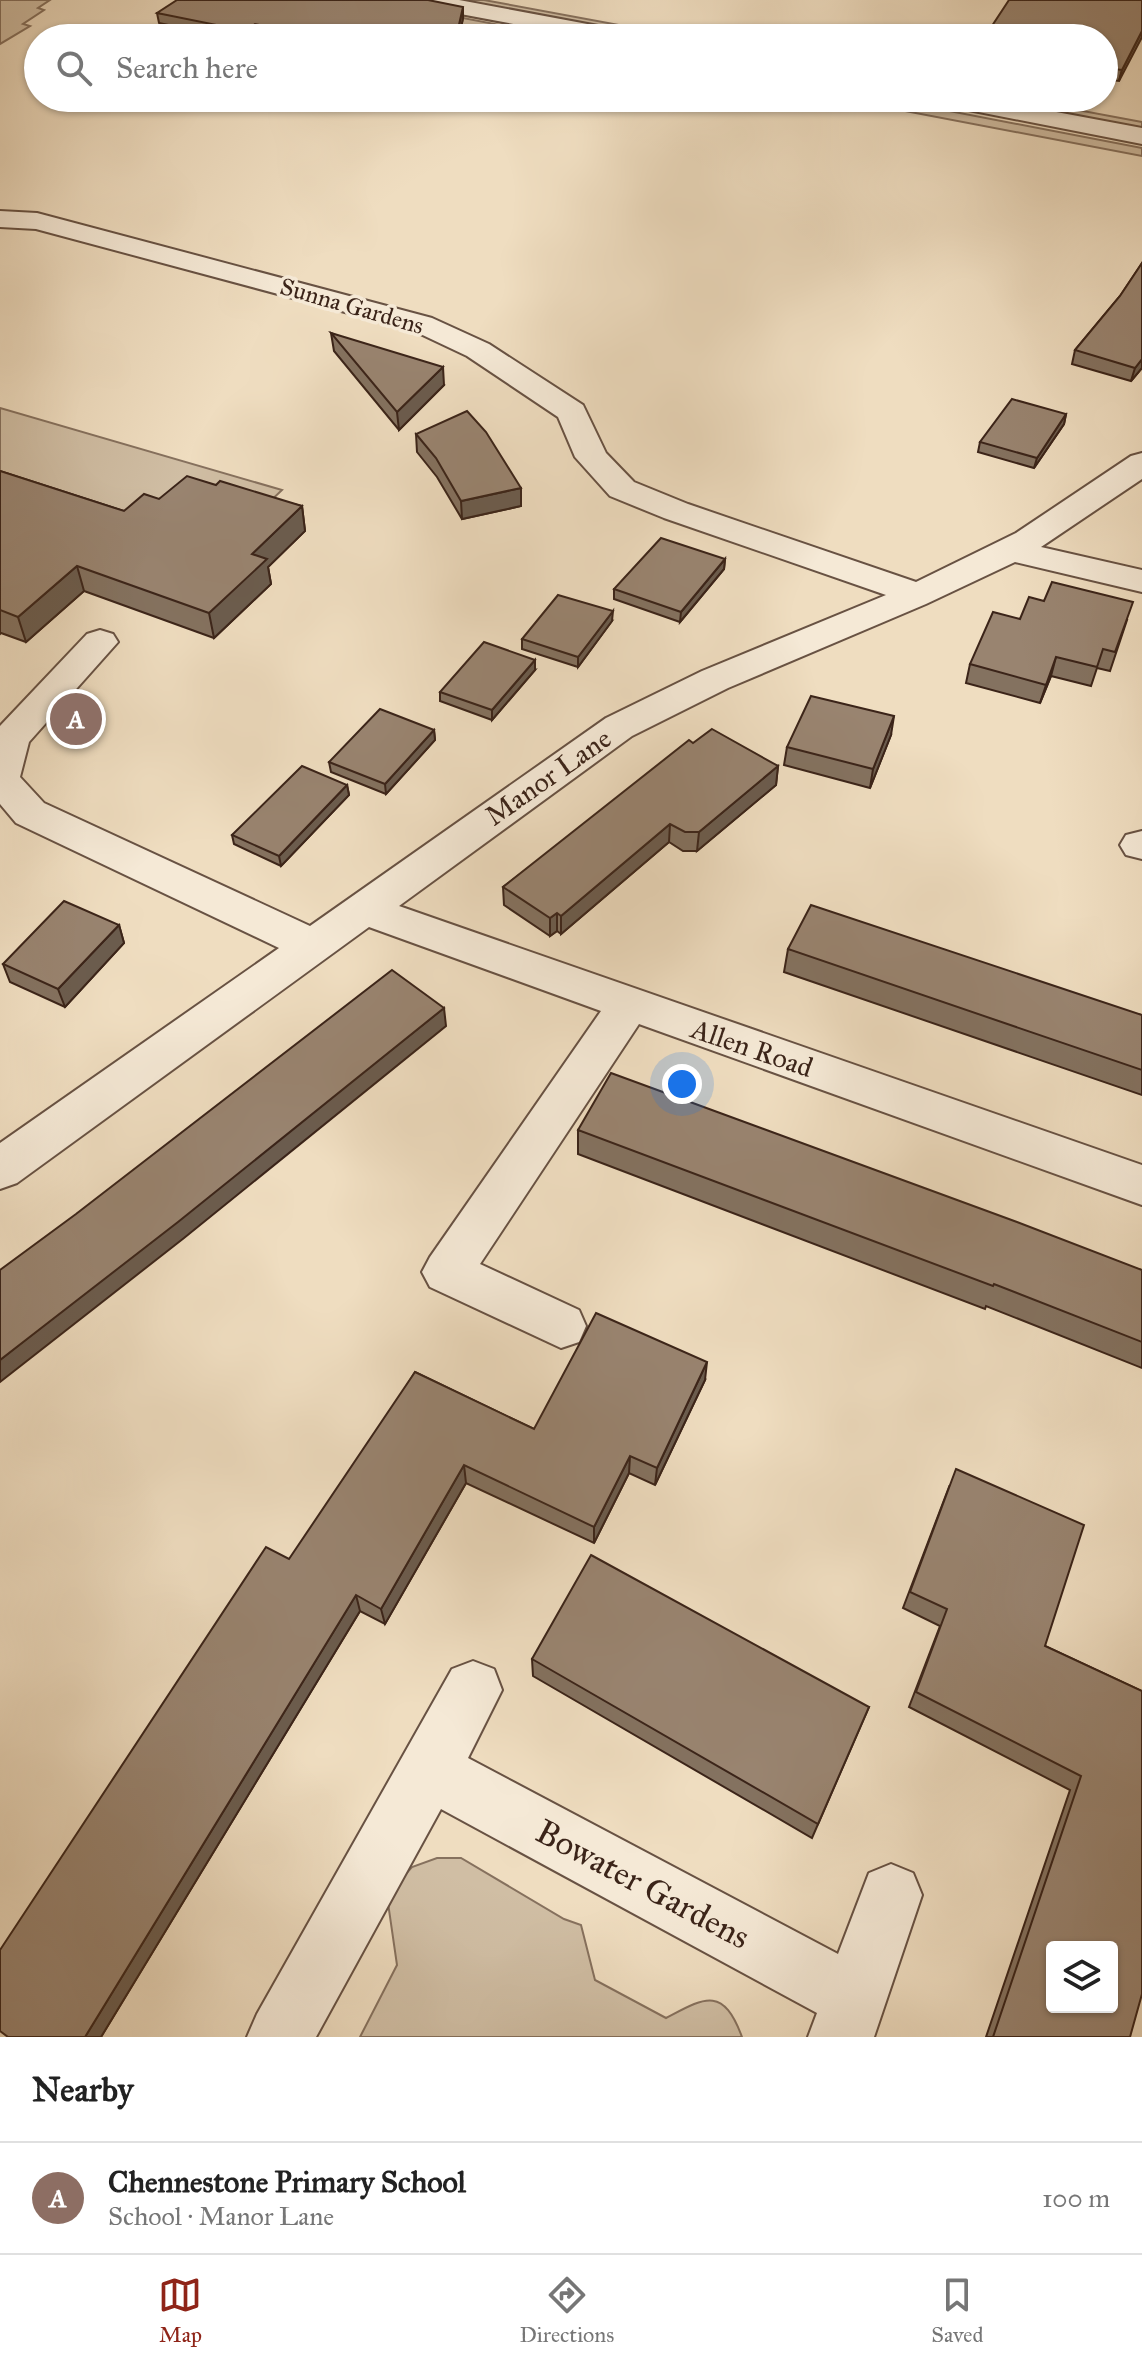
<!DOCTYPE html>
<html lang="en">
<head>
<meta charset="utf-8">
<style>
  body { margin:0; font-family:"IM FELL Great Primer",serif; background:#f2f2f2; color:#222 }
  .controls { position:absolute; right:24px; bottom:24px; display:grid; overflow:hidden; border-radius:8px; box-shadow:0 2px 6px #0004 }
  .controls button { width:72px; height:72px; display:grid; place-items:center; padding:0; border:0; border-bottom:2px solid #e0e0e0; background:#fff; color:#222; font:40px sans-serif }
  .you { position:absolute; left:682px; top:1084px; width:28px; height:28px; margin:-20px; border:6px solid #fff; border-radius:50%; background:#1a73e8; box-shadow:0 0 0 12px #1a73e833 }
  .badge { display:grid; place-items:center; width:52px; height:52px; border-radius:50%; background:#8f2418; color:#fff; font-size:26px; font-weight:700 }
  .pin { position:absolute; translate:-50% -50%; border:4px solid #fff; box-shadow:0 2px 8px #0006 }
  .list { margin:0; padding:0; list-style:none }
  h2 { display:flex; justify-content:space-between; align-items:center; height:104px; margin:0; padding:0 32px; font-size:34px }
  h2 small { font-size:26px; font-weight:400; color:#767676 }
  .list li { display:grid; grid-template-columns:52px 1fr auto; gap:24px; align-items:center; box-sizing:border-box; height:112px; padding:0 32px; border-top:2px solid #e0e0e0 }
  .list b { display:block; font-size:30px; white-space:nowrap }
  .list p { margin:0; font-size:26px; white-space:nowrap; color:#767676 }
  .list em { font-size:26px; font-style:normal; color:#767676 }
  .icon { flex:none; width:44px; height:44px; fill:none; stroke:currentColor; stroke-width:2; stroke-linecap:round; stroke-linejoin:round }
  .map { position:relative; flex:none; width:1142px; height:2037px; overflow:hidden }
  .search { position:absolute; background:#fff; box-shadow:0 2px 6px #0004; left:24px; right:24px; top:24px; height:88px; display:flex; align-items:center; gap:20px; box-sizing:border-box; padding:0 28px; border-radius:44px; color:#767676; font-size:30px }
  .sheet { height:216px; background:#fff }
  nav { display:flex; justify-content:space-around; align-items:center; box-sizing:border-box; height:112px; border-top:2px solid #e0e0e0; background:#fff; font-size:22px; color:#767676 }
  nav a { display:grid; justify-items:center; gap:4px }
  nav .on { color:#8f2418 }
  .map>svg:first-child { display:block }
  .green { fill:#d0bea4; stroke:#86715e; stroke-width:2 }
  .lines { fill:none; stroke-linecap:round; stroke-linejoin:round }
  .minor-casing { stroke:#685243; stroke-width:4 }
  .minor { fill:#f5e9d6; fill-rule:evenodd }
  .wall { fill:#847260; stroke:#3b2419; stroke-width:2 }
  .shaded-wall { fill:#6b5c4e; stroke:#3b2419; stroke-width:2 }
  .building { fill:#998470; stroke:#3b2419; stroke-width:2; fill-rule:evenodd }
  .labels { text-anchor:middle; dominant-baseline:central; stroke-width:7; stroke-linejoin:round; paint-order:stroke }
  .far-street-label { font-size:24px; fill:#3b2419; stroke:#f5e9d6 }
  .street-label { font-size:28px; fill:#3b2419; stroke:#f5e9d6 }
  .near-street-label { font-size:34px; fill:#3b2419; stroke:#f5e9d6 }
</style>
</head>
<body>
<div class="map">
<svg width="1142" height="2037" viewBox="0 0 1142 2037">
  <rect width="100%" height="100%" fill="#efddc0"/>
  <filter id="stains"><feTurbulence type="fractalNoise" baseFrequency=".0025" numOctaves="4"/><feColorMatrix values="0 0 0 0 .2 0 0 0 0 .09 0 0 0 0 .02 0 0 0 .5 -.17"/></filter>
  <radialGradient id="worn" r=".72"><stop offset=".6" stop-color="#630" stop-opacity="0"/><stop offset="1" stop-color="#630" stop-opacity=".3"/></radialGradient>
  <g class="green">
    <path d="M0,0h50l-12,8 6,2 -21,14 7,2 -30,18z"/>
    <path d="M324,0h45l199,38h-45z"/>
    <path d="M449,0h35l205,38h-35z"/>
    <path d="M837,98h45l260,50v8z"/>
    <path d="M978,98h35l129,24v6z"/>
    <path d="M0,408l282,82 -19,18 -98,16 -165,-31z"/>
    <path d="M437,1858h24l103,61 17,6 14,55 71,38c38,-20 57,-33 76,19h-382l37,-72 -9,-62 7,-17 17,-19z"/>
  </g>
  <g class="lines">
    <defs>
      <g id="minor">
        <path d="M412,0h47l166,31 8,2 4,5h-49l-165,-31 -8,-2z"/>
        <path d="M931,98h51l160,30v16l-199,-39 -9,-2z"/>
        <path d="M0,211l37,2 395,105 57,26 94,61 23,48 28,29 54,22 228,78 100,-49 115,-77 11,-3v26l-101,68 101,23v22l-127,-30 -89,42 -198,84 -96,48 -233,170 743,259v40l-503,-181 -159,240 99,46 7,16 -7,16 -18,6 -131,-61 -8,-15 8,-15 171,-246 -232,-84 -352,256 -17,6v-46l279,-195 -263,-125 -16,-19v-78l87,-92 13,-4 13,4 5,8 -89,100 -9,35 24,26 266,123 296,-208 96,-47 184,-76 -222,-77 -54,-22 -35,-39 -17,-40 -91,-61 -55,-26 -376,-101 -36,-2z"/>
        <path d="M1142,831v28l-16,-4 -6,-10 6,-10z"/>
        <path d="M473,1661l21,8 8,21 -34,68 370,196 31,-81 22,-9 22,9 9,22 -48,142h-66l9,-24 -376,-204 -125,228h-69l10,-23 195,-345z"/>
      </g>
    </defs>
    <use href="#minor" class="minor-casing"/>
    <use href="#minor" class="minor"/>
  </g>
  <g class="wall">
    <path d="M1142,0l-23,81 -8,-1 -2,3 -5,-1v-44z"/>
    <path d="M157,13l306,5 -4,20h-187l-15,-3 -5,3h-22l-71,-15z"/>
    <path d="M1142,263v105l-11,13 -59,-17 3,-14 45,-54z"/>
    <path d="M331,333l113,52 -45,45 -65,-79z"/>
    <path d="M1066,414l-2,10 -30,44 -56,-16 2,-10z"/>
    <path d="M416,434l105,54v18l-59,13 -25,-42 -20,-25z"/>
    <path d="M0,471l124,40 35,-12 57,-14 86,21 3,25 -37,36 3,17 -57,54 -130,-47 -58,51 -25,-9 -1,1z"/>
    <path d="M725,559l-1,10 -44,53 -66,-23v-10z"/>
    <path d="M1020,619l107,1 -17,51 -13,-3 -6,18 -40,-10 -11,27 -74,-20 4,-19z"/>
    <path d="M612,621l-34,46 -56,-18v-10z"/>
    <path d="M535,670l-43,50 -52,-19v-9z"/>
    <path d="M434,730l1,10 -49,54 -55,-22 -2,-10z"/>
    <path d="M891,735l-21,53 -86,-23 3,-18z"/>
    <path d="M693,743l85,23 -2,19 -79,66h-14l-14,-9 -108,92 -4,-3 -7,5 -46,-31 -1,-18z"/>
    <path d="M347,785l2,10 -68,71 -47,-22 -2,-9z"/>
    <path d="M119,925l5,18 -59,64 -55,-25 -7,-18z"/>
    <path d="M788,949l354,66v80l-358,-123z"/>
    <path d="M578,1130l564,140v98l-156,-62 -1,3 -407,-155z"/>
    <path d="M415,1372l119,57 171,-49 -50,105 -26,-12 -35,70 -128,-60 -81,141 -25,-13 -259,426h-93z"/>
    <path d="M949,1487l96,159 97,45 -12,346h-144l84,-247 -161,-83 31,-81 -37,-18z"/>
    <path d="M532,1659l337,48 -57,131 -279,-162z"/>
  </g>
  <g class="shaded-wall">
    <path d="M463,7v11l-4,20h-3z"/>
    <path d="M255,24l2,11 -5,3h-5l-1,-7z"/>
    <path d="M1142,31v6l-23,44 3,-11z"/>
    <path d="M1142,359v9l-11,13 4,-13z"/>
    <path d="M443,367l1,18 -45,45 -2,-18z"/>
    <path d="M1066,414l-2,10 -30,44 3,-10z"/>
    <path d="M521,488v18l-59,13 -1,-18z"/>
    <path d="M302,506l3,25 -37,36 3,17 -57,54 -5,-25 43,-59z"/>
    <path d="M725,559l-1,10 -44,53 1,-10z"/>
    <path d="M77,566l7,25 -58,51 -8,-25z"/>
    <path d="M613,611l-1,10 -34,46v-10z"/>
    <path d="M1056,657l-5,19 -11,27 6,-18z"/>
    <path d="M535,660v10l-43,50v-10z"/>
    <path d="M894,716l-3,19 -21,53 3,-19z"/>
    <path d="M434,730l1,10 -49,54 -1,-10z"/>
    <path d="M778,766l-2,19 -79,66 2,-19z"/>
    <path d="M347,785l2,10 -68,71 -2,-10z"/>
    <path d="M670,824l-1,18 -108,92v-18z"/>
    <path d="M557,913v18l-7,5v-18z"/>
    <path d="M119,925l5,18 -59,64 -7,-18z"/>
    <path d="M444,1008l2,18 -262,212 -184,144v-22z"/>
    <path d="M707,1362l-2,18 -50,105 2,-17z"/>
    <path d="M630,1456l-1,17 -35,70v-16z"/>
    <path d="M464,1465l2,18 -81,141 -4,-15z"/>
    <path d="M356,1595l4,16 -259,426h-16z"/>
  </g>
  <g class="building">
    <path d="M177,0h251l35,7 -7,31h-135l-66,-14 -9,7 -89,-18z"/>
    <path d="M1009,0h133v31l-20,39 -8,-1 -3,3 -7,-1v-33h-120z"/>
    <path d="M464,35l13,3h-17z"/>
    <path d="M1142,263v96l-7,9 -60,-18 45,-54z"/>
    <path d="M331,333l112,34 -46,45z"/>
    <path d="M1012,399l54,15 -29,44 -57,-16z"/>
    <path d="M467,411l19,21 35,56 -60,13 -25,-43 -20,-24z"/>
    <path d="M0,471l124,40 20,-17 15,5 28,-23 29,9 4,-4 82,25 -50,48 15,5 -58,54 -132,-47 -59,51 -18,-7z"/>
    <path d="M661,538l64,21 -44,53 -67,-23z"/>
    <path d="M1052,582l81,20 -18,50 -12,-3 -6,18 -41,-10 -10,28 -76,-21 23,-52 27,7 9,-22 15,4z"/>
    <path d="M558,595l55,16 -35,46 -56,-18z"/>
    <path d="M484,642l51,18 -43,50 -52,-18z"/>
    <path d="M811,696l83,20 -21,53 -86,-22z"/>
    <path d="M380,709l54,21 -49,54 -56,-22z"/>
    <path d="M712,729l66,37 -79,66h-14l-15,-8 -109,92 -4,-3 -7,5 -47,-31 186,-147 4,3z"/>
    <path d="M302,766l45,19 -68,71 -47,-21z"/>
    <path d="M64,901l55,24 -61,64 -55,-25z"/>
    <path d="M811,905l331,110v55l-354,-121z"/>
    <path d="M392,970l52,38 -266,214 -178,138v-90l76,-56z"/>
    <path d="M611,1073l406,149 125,48v72l-148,-58 -1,2 -415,-156z"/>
    <path d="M596,1313l111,49 -50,106 -27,-12 -36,71 -130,-62 -83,144 -25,-14 -271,442h-77l-8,-6v-81l266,-403 23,12 126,-187 119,57z"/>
    <path d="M956,1469l128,56 -39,121 97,45v303l-12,43h-137l88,-261 -165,-84 31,-83 -37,-17zM1052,1947h60v60h-60z"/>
    <path d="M591,1555l278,152 -51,117 -286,-165z"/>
  </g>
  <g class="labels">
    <g class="far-street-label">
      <text transform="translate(352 306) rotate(16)">Sunna Gardens</text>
    </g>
    <g class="street-label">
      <text transform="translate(548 777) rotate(-35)">Manor Lane</text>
      <text transform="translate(752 1048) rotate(19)">Allen Road</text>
    </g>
    <g class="near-street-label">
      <text transform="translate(643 1884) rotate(28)">Bowater Gardens</text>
    </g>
  </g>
  <rect width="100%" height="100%" filter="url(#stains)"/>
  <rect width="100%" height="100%" fill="url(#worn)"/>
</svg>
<div class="controls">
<button><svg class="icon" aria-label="layers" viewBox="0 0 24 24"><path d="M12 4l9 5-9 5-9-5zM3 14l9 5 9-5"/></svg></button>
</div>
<div class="you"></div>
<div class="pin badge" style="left:76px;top:719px;background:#8d6e63">A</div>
<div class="search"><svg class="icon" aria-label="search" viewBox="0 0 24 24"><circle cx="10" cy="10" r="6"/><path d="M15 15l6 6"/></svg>Search here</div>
</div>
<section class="sheet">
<h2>Nearby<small></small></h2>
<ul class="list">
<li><span class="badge" style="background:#8d6e63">A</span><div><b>Chennestone Primary School</b><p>School · Manor Lane</p></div><em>100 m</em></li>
</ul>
</section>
<nav>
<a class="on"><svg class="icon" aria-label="map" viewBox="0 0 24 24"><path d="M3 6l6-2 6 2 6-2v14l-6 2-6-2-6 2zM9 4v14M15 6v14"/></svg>Map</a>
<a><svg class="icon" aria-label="directions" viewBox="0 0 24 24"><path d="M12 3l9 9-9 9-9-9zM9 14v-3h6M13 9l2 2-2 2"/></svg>Directions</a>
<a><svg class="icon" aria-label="saved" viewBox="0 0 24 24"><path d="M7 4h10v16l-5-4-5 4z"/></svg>Saved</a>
</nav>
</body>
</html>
